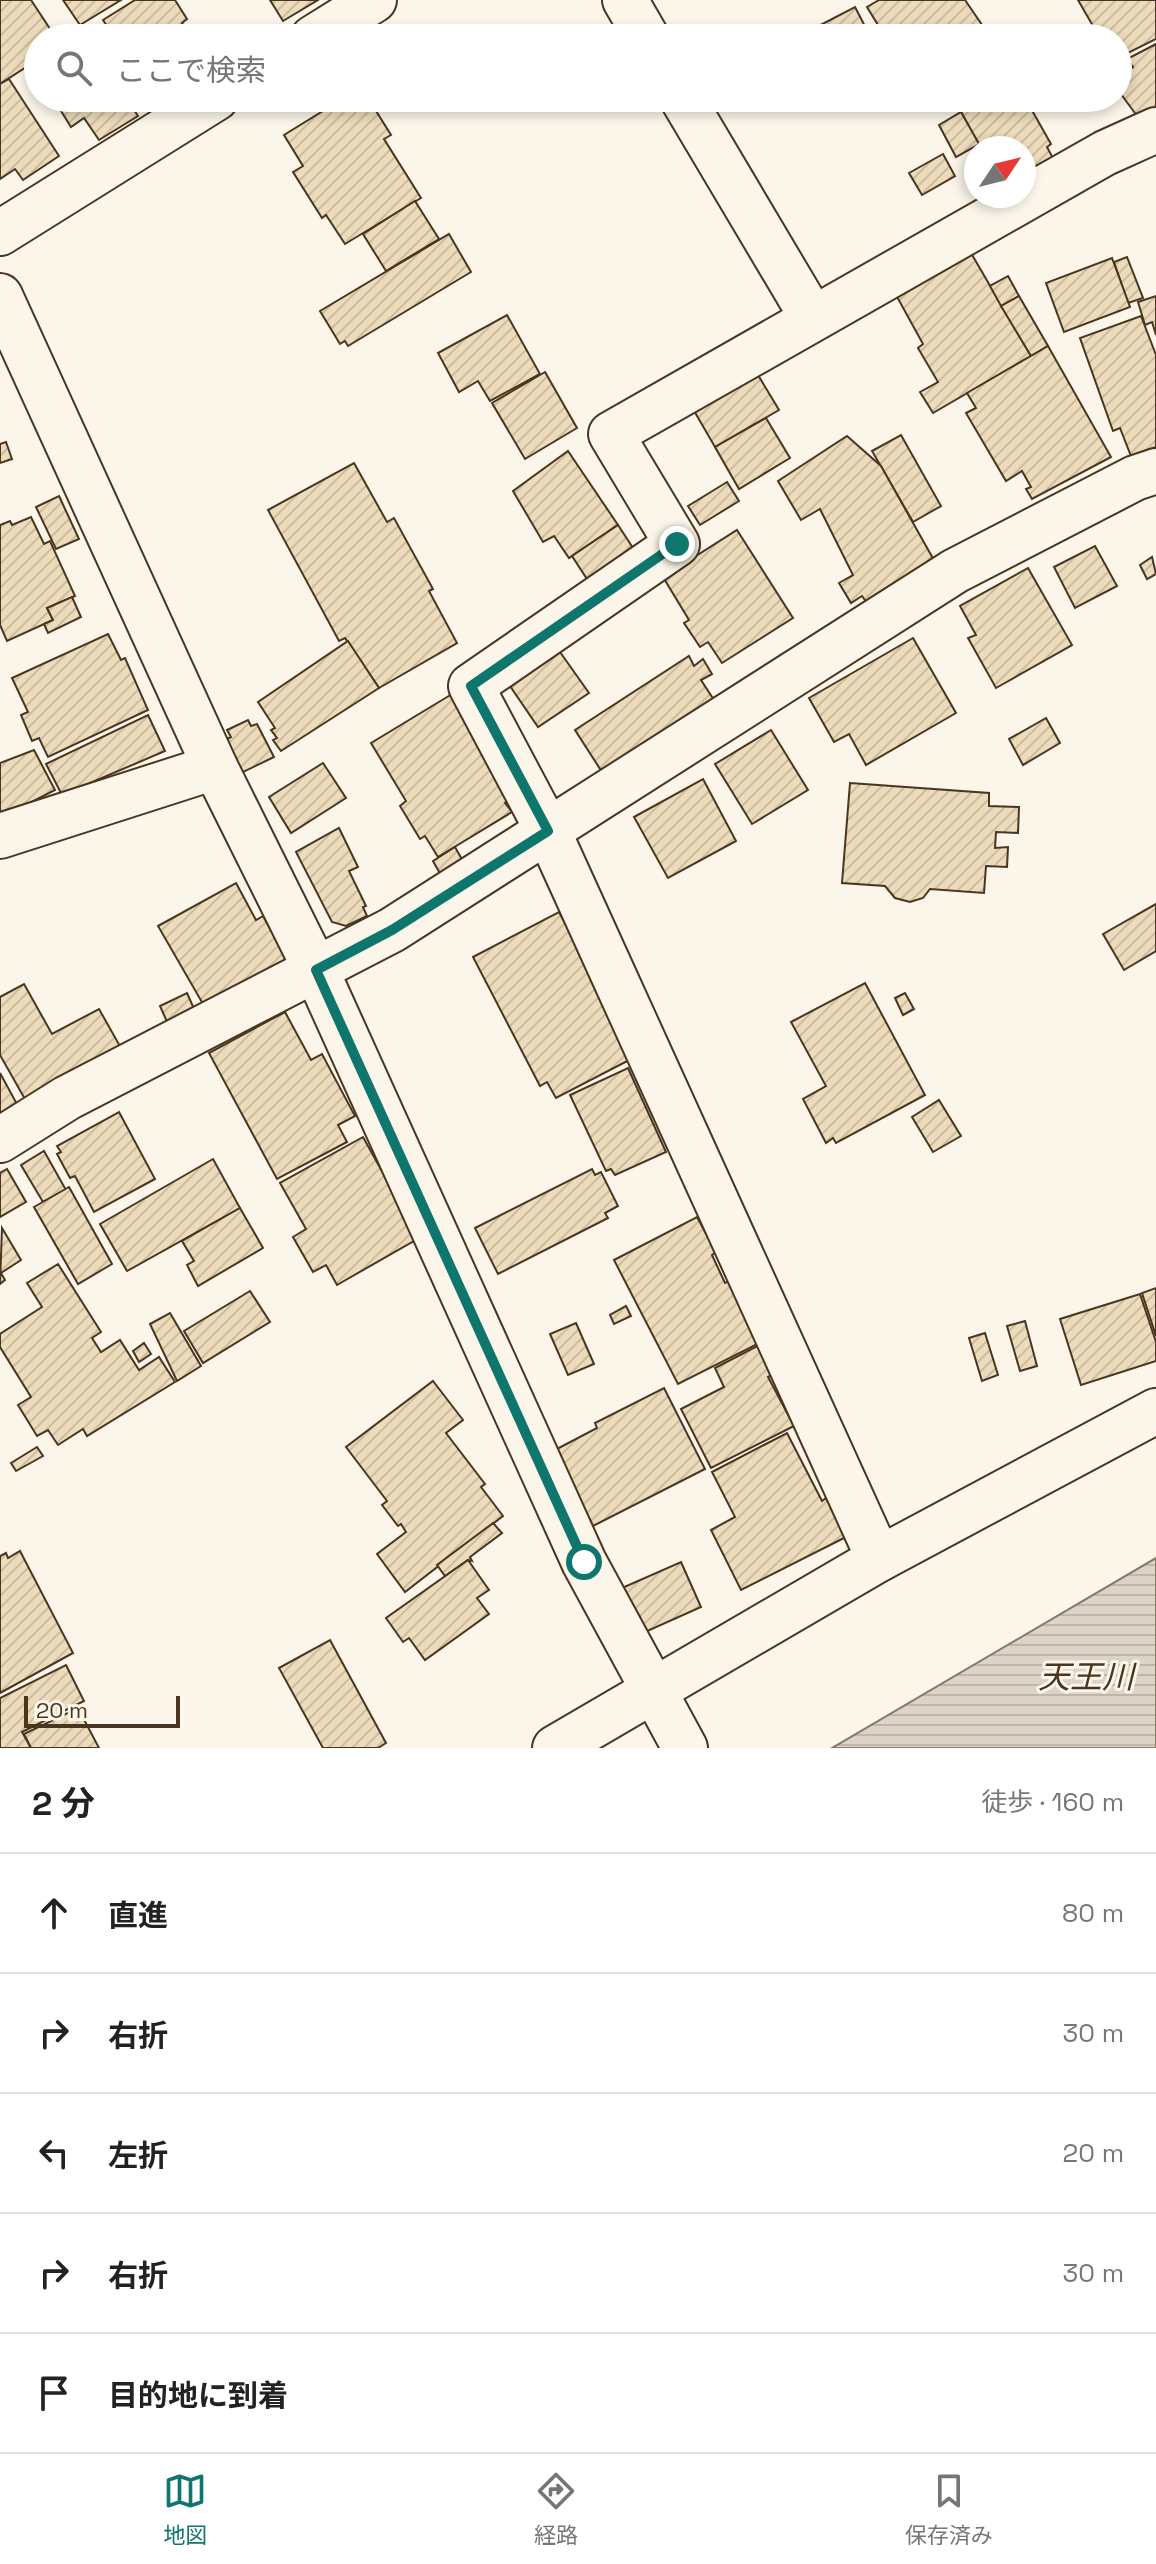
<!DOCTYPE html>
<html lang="ja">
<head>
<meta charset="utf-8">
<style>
  body { margin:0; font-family:"Space Grotesk","Noto Sans JP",sans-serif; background:#f6f6f6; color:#222 }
  .compass { position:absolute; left:964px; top:136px; width:72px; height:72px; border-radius:50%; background:#fff; box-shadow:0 4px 12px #0003; rotate:55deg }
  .scale { position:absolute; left:24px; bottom:20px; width:156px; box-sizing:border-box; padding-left:8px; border:4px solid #4a3520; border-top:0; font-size:22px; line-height:28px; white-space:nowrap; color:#4a3520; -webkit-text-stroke:6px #fbf6e9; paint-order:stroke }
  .stop { position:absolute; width:24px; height:24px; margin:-18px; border:6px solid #0f766e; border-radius:50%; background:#fff }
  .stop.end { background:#0f766e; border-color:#fff; box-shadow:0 2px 8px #0008 }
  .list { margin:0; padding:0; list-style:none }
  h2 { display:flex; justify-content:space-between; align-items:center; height:104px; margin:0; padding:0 32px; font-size:34px }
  h2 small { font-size:26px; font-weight:400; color:#767676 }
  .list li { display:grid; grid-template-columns:52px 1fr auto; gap:24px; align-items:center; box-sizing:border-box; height:120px; padding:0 32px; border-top:2px solid #e0e0e0 }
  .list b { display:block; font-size:30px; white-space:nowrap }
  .list em { font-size:26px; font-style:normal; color:#767676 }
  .icon { flex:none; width:44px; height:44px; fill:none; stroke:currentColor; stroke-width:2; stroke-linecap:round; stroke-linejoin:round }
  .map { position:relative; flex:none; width:1156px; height:1748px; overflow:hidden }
  .search { position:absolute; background:#fff; box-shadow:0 4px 12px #0003; left:24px; right:24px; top:24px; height:88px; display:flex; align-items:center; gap:20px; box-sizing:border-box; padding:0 28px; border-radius:44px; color:#767676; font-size:30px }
  .sheet { height:704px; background:#fff }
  nav { display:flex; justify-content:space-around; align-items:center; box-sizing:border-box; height:112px; border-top:2px solid #e0e0e0; background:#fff; font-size:22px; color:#767676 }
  nav a { display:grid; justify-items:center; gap:4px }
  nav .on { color:#0f766e }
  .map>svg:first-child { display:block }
  .water { fill:url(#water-rules); stroke:#887966; stroke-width:2 }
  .building { fill:url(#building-hatch); stroke:#4a3520; stroke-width:2 }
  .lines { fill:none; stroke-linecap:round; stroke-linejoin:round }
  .street-casing { stroke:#4a3520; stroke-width:48 }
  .street { stroke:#fbf6e9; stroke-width:44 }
  .route { stroke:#0f766e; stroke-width:10 }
  .labels { text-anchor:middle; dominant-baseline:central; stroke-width:6; stroke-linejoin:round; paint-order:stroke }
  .water-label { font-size:32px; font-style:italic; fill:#4a3520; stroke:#fbf6e9 }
</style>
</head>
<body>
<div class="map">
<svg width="1156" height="1748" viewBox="0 0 1156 1748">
  <defs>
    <pattern id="water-rules" width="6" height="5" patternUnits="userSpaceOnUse" patternTransform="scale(2)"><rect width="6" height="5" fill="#dcd4c6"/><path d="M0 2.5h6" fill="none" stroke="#beb7aa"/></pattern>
    <pattern id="building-hatch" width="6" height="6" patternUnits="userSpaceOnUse" patternTransform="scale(2)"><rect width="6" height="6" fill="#ecdcbc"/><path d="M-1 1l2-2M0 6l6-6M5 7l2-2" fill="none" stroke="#ccbda1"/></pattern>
  </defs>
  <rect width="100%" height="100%" fill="#fbf6e9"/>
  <path class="water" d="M1156,1558v190h-324z"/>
  <g class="building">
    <path d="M0,0h31l25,38h-18v14l-10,6 3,6 -31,20z"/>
    <path d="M63,0h58l-41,25z"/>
    <path d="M135,0h40l12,19 -5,4 10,15h-77l-12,-18z"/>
    <path d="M270,0h48l-35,21z"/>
    <path d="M879,0h86l26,38h-105l-19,-31z"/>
    <path d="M1078,0h78v39l-38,19v-20h-18z"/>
    <path d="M855,7l16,31h-61l-3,-6z"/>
    <path d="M1156,44v66l-16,10 -22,-30v-12l15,-11 -6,-8z"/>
    <path d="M9,79l50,77 -36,24 -8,-11 -15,10v-95z"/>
    <path d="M53,98h73l12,18 -39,24 -15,-22 -13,9z"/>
    <path d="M344,98h24l23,37 -7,4 37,59 -76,46 -19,-29 -4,3 -29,-46 10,-6 -19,-31z"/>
    <path d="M987,98h38l26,46 -4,3 8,15 -31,18v-32h-43l-20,-36z"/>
    <path d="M961,112l18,32 -23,13 -17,-32z"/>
    <path d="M943,154l12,22 -33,19 -13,-22z"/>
    <path d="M415,201l24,38 -53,32 -23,-37z"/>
    <path d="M449,234l22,38 -123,74 -3,-5 -5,3 -20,-33z"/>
    <path d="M971,253l60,103 -98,57 -13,-21 18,-10 -20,-34 5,-4 -27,-49z"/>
    <path d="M1127,257l16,41 -15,5 -14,-41z"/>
    <path d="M1112,258l18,49 -66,25 -18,-49z"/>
    <path d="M1008,276l11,20 -18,10 -11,-20z"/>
    <path d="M1019,296l29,50 -17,10 -30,-50z"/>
    <path d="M1156,296v39l-4,-13 -7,3 -7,-23z"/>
    <path d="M507,315l33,59 -50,27 -12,-20 -19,11 -21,-39z"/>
    <path d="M1141,316l15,39v92l-25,9 -11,-28 -7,3 -33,-93z"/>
    <path d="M1048,346l63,111 -79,42 -6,-10 5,-2 -9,-16 -16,10 -40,-68 10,-5 -9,-15z"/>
    <path d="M755,370l24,40 -64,37 -22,-38z"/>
    <path d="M545,372l32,56 -52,31 -33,-56z"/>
    <path d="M766,418l24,40 -51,31 -24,-42z"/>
    <path d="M901,435l40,71 -28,16 -41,-71z"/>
    <path d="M847,436l34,30 54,96 -68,41 -5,-7 -11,7 -12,-20 14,-8 -33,-66 -19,11 -23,-39z"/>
    <path d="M6,442l6,17 -12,4v-19z"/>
    <path d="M568,451l50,74 -49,33 -15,-22 -11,6 -30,-51z"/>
    <path d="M354,463l33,59 7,-4 39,71 -4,2 28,52 -78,45 -34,-50 -6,3 -71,-131z"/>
    <path d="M727,482l12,19 -39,24 -12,-19z"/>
    <path d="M59,496l20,43 -23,10 -20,-42z"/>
    <path d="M31,517l13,27 6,-3 25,55 -28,12 6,12 -46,21 -7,-16v-100l10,-4 2,4z"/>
    <path d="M618,525l15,23 -46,31 -15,-23z"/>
    <path d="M737,530l56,88 -71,45 -14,-21 -8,5 -16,-24 5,-3 -26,-43z"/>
    <path d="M1095,546l22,40 -42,22 -21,-41z"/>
    <path d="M1152,557l4,17 -9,5 -7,-14z"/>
    <path d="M1028,568l44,77 -76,43 -28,-50 8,-3 -16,-29z"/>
    <path d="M72,597l9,20 -33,16 -4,-9 9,-4 -6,-12z"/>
    <path d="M108,634l13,26 4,-2 23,52 -100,47 -9,-19 -7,3 -11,-26 7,-3 -16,-34z"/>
    <path d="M913,638l43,75 -90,52 -17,-31 -15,8 -25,-44z"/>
    <path d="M348,641l31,47 -98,63 -8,-11 4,-2 -6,-8 4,-2 -17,-26z"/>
    <path d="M560,652l29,41 -51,34 -28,-41z"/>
    <path d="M689,656l5,10 9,-7 9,15 -11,6 13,20 -112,72 -27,-42z"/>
    <path d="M452,694l63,102 -10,7 7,9 -74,45 -13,-21 -5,3 -20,-33 6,-5 -35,-58z"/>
    <path d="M148,715l17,36 -103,44 -16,-31z"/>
    <path d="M1046,718l14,25 -37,22 -14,-26z"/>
    <path d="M248,720l3,6 6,-2 17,33 -35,17 -16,-33 8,-4 -4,-7z"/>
    <path d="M771,730l37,60 -56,34 -37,-60z"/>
    <path d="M34,750l21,40 -55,28v-55z"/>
    <path d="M323,763l23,35 -55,35 -22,-36z"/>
    <path d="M703,779l33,62 -68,37 -34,-61z"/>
    <path d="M850,783l139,10v13l30,1 -1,26 -22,-1 -1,16 13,-1 -1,20 -21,-1 -2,27 -54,-4 -7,9 -13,4 -15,-4 -10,-12 -43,-3z"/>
    <path d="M339,828l19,39 -9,4 17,35 -3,1 4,9 -21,10 -14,-4 -36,-70z"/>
    <path d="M455,847l9,16 -22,14 -9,-16z"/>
    <path d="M236,883l20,37 7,-4 24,43 -84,45 -45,-78z"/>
    <path d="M1156,904v47l-32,19 -21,-36z"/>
    <path d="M559,912l78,144 -81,42 -9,-16 -7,4 -67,-129z"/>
    <path d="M865,983l60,112 -89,48 -3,-5 -7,5 -23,-44 23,-13 -35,-64z"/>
    <path d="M24,984l28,50 47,-25 22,39 -95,53 -26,-46v-58z"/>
    <path d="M187,993l8,18 -27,13 -8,-18z"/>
    <path d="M905,993l9,16 -11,6 -8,-17z"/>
    <path d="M285,1012l26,48 11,-6 33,62 -17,9 9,17 -70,37 -68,-126z"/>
    <path d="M628,1068l38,84 -51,23 -4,-6 -5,2 -36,-76z"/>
    <path d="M0,1073l18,33 -18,10z"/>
    <path d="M939,1100l22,36 -28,16 -21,-35z"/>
    <path d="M119,1112l36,67 -61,33 -19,-36 -5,2 -13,-24 4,-2 -4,-6z"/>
    <path d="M363,1137l56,101 -82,47 -11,-20 -13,7 -20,-35 13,-8 -26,-46z"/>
    <path d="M44,1151l22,39 -23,12 -22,-37z"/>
    <path d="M213,1159l27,49 -113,63 -27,-47z"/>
    <path d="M7,1169l19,33 -26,15v-44z"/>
    <path d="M592,1169l3,6 6,-3 17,34 -13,7 3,5 -110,56 -23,-46z"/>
    <path d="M69,1187l43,77 -34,20 -44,-77z"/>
    <path d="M240,1208l23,40 -65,38 -11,-21 7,-4 -12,-20z"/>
    <path d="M697,1217l19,35 -4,3 13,28 11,-5 29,62 -87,44 -64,-124z"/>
    <path d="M2,1228l19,32 -20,13 4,7 -5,4z"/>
    <path d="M58,1264l43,68 -9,6 9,14 19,-12 19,30 20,-13 16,25 -88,54 -4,-7 -25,16 -10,-15 -11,6 -19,-31 13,-8 -31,-50v-13l42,-27 -15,-24z"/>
    <path d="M1156,1288v48l-14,-43z"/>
    <path d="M250,1291l20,31 -67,41 -19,-32z"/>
    <path d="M1140,1294l16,48v19l-75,24 -21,-66z"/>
    <path d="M626,1306l5,10 -17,8 -4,-9z"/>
    <path d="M170,1313l31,53 -24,15 -27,-57z"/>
    <path d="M1025,1321l12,45 -17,5 -13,-45z"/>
    <path d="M576,1323l18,41 -26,11 -18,-41z"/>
    <path d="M985,1333l13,42 -16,6 -13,-43z"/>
    <path d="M765,1342l14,29 -11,6 26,49 -83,42 -30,-59 43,-22 -9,-19z"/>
    <path d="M144,1343l7,11 -12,8 -6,-11z"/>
    <path d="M433,1381l30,39 -17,13 39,51 -4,3 22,29 -98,76 -28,-38 29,-22 -5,-8 -3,2 -16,-21 5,-4 -41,-54z"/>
    <path d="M664,1388l41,81 -112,57 -38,-76 42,-22 -2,-5z"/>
    <path d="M787,1433l35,68 4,-3 20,39 -105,53 -30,-60 24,-13 -23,-45z"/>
    <path d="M37,1447l6,9 -27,15 -5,-8z"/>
    <path d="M493,1523l9,10 -32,24 2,4 -4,-1 -23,16 -8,-11z"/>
    <path d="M20,1551l53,102 -73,40v-137l6,-3 2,5z"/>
    <path d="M468,1560l21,30 -12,8 12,16 -64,46 -16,-22 -6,4 -17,-24z"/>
    <path d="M681,1562l20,45 -58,26 -21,-45z"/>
    <path d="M330,1640l56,103 -8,5h-55l-44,-80z"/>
    <path d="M66,1665l18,36 -62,31 9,16h-31v-50z"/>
    <path d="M78,1708l21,40h-68l-7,-14z"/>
  </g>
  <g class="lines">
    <defs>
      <g id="street">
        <path d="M625,0l22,38"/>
        <path d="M313,38l61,-38"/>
        <path d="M682,98l130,219"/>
        <path d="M0,233l216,-135"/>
        <path d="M0,296l215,471 101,203 268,592 101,186"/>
        <path d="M0,836l215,-69"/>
        <path d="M0,1140l67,-42 325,-168 563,-359 180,-93 21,-7"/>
        <path d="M879,1559l-331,-728 -77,-145 206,-142 -66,-110 494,-281 51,-23"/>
        <path d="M555,1748l324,-189 277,-148"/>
      </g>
    </defs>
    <use href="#street" class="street-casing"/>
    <use href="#street" class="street"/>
  </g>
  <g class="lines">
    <path class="route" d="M584,1562l-268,-592 76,-40 156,-99 -77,-145 206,-142"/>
  </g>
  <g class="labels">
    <g class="water-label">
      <text x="1086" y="1677">天王川</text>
    </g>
  </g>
</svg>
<svg class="compass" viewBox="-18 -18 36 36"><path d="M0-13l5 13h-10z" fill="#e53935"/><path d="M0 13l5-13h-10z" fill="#767676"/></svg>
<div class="scale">20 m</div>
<div class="stop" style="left:584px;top:1562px"></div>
<div class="stop end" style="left:677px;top:544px"></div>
<div class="search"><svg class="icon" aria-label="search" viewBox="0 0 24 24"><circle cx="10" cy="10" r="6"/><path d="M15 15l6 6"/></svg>ここで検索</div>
</div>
<section class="sheet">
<h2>2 分<small>徒歩 · 160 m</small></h2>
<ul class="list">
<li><svg class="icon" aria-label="ahead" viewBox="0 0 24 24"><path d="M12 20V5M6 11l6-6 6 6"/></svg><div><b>直進</b></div><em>80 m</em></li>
<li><svg class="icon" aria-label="right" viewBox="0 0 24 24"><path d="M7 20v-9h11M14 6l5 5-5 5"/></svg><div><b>右折</b></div><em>30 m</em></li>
<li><svg class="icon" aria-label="left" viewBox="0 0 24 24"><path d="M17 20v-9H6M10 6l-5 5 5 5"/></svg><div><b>左折</b></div><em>20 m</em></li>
<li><svg class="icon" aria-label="right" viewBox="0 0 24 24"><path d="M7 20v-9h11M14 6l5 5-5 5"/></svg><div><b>右折</b></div><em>30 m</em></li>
<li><svg class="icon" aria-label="arrive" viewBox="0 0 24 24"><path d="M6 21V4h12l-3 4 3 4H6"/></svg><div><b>目的地に到着</b></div></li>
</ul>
</section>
<nav>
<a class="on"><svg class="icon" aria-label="map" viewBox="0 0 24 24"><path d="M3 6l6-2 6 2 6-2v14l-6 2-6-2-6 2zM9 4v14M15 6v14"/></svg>地図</a>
<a><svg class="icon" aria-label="directions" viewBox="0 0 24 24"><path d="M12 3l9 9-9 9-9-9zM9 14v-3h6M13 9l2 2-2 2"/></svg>経路</a>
<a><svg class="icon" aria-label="saved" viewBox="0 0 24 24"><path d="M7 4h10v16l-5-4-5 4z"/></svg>保存済み</a>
</nav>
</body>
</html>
